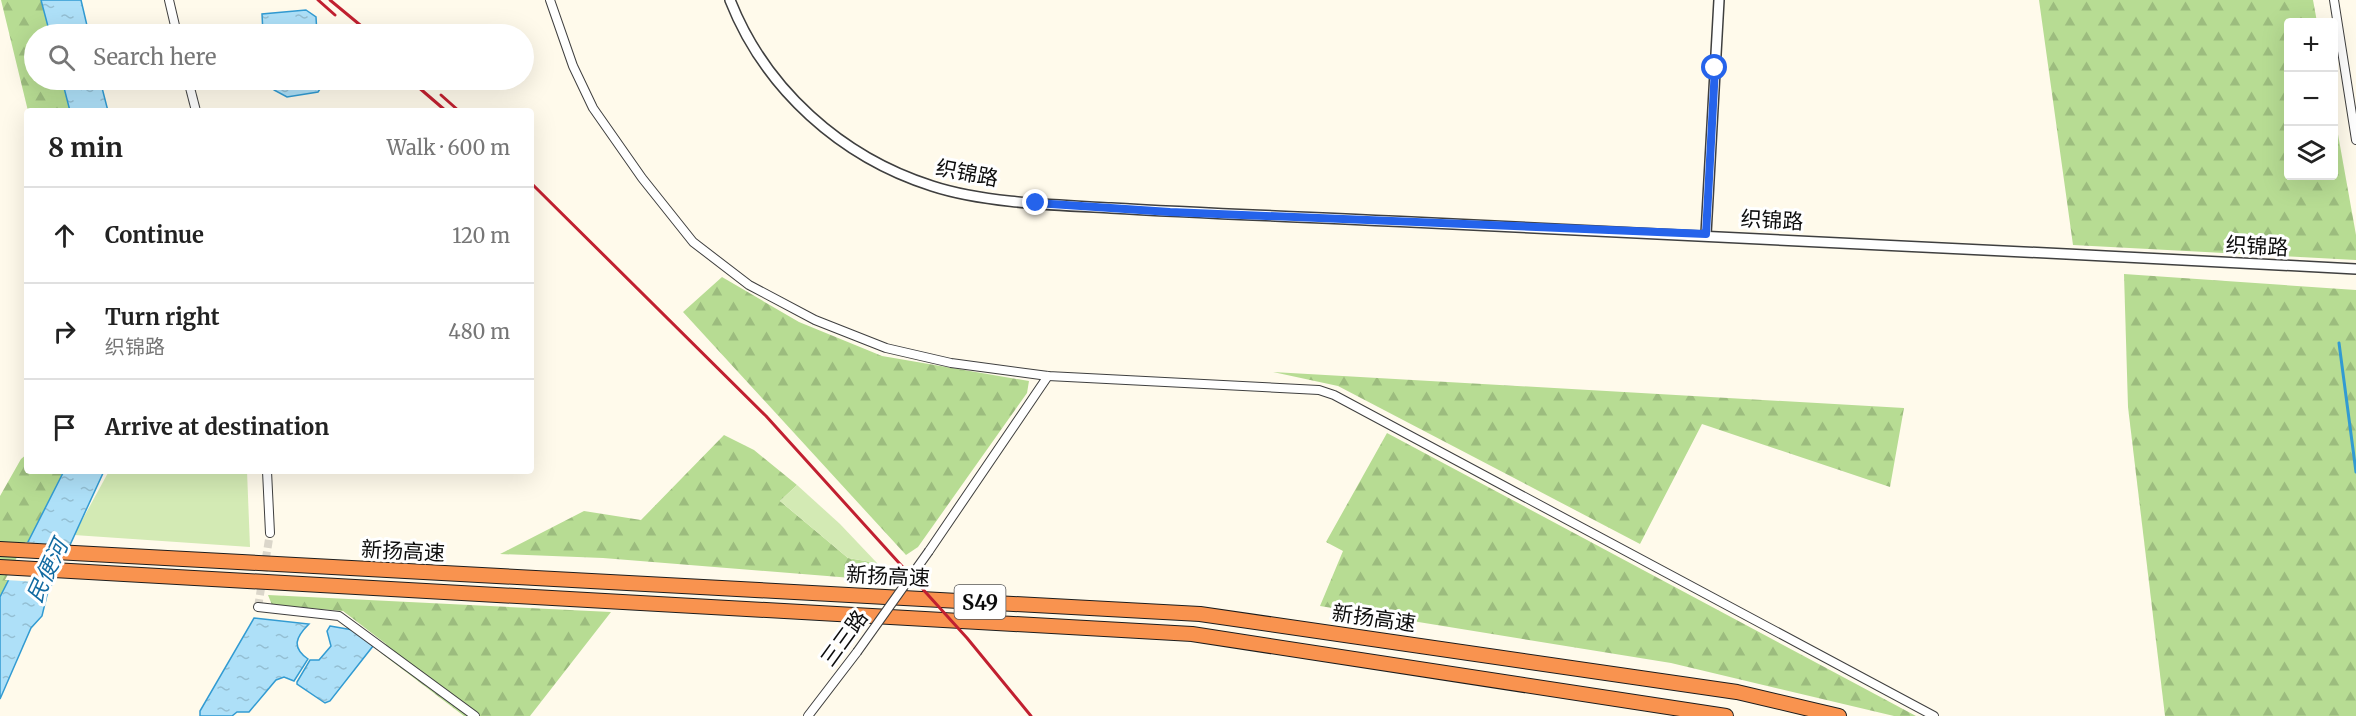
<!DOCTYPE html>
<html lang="en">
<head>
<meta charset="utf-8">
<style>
  body { margin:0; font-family:Merriweather,"Noto Sans SC",serif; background:#f2f2f2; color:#222 }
  .controls { position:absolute; right:18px; top:18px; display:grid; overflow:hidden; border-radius:6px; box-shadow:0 6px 24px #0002 }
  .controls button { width:54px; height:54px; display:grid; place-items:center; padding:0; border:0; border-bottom:2px solid #e0e0e0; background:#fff; color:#222; font:30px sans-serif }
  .stop { position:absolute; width:18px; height:18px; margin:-14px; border:4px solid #2563eb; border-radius:50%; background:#fff }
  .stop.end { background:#2563eb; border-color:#fff; box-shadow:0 2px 6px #0008 }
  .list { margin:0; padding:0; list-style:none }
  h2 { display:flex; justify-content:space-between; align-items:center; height:78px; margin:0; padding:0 24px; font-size:26px }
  h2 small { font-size:20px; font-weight:400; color:#767676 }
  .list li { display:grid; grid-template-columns:39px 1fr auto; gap:18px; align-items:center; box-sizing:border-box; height:96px; padding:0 24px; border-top:2px solid #e0e0e0 }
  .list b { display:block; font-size:22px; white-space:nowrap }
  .list p { margin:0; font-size:20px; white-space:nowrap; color:#767676 }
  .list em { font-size:20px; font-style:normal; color:#767676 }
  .icon { flex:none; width:33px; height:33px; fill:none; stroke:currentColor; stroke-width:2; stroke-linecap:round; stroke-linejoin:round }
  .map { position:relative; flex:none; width:2356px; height:716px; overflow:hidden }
  .search { position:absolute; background:#fff; box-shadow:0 6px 24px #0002; left:24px; top:24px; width:510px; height:66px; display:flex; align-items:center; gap:15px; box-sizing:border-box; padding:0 21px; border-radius:33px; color:#767676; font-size:22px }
  .panel { position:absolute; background:#fff; box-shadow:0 6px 24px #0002; left:24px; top:108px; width:510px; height:366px; border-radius:6px }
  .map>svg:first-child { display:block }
  .forest { fill:url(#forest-firs) }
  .park { fill:#d3eab4 }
  .water { fill:url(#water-ripples); stroke:#329bd2; stroke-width:1.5 }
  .pier { fill:#fffaeb }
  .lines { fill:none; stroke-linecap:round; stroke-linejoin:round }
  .stream { stroke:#329bd2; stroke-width:3 }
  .minor-tunnel { stroke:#dbd6ca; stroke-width:8; stroke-dasharray:8 4; stroke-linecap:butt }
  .minor-casing { stroke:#3f3f3f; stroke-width:10 }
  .tertiary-casing { stroke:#3f3f3f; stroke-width:12 }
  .motorway-casing { stroke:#1d1d1d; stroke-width:16 }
  .minor { stroke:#fff; stroke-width:8 }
  .tertiary { stroke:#fff; stroke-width:9 }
  .motorway { stroke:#f9934f; stroke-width:14 }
  .rail { stroke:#c12030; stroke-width:3 }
  .minor-bridge-casing { stroke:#3f3f3f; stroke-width:10; stroke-linecap:butt }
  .minor-bridge { stroke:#fff; stroke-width:8 }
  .route { stroke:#2563eb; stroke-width:8 }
  .labels { text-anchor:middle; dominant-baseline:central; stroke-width:6; stroke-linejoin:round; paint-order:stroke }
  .shield { fill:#fff; stroke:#555; stroke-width:1.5 }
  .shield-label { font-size:20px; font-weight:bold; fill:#0c0c0c }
  .street-label { font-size:21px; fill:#0c0c0c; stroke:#fff }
  .water-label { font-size:22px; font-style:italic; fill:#126ba2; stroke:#fff }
</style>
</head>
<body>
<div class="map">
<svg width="2356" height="716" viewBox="0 0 2356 716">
  <defs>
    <pattern id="forest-firs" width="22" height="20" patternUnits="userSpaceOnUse" patternTransform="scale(1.5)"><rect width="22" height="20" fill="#b7dc93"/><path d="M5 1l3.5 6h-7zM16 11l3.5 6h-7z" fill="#9cbc7e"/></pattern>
    <pattern id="water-ripples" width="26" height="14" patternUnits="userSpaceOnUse" patternTransform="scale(1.5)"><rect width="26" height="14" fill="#aee0f8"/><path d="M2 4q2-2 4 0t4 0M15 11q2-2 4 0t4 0" fill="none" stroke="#94bfd3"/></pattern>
  </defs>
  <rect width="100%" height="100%" fill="#fffaeb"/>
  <g class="forest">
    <path d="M1,0h40l9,34h-16v46h28l8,31h-42z"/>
    <path d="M2039,0h274l4,22h-29v154h46v-64l22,123v25l-283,-15z"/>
    <path d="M2124,274l232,16v426h-191l-37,-309z"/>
    <path d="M722,277l77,45 83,34 147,25 -2,12 -109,154 -12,8 -223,-243z"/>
    <path d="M1273,372l631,36 -14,79 -188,-63 -62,120 -302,-158z"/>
    <path d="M1387,433l529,283h-22l-223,-53 -351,-57 23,-55 -17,-9z"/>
    <path d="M724,435l30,15 43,35 -17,16 68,57 29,5 12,18 -286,-23 -103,-4 84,-43 57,9z"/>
    <path d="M27,454v17h37l-64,126v-101l21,-37z"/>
    <path d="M268,595l343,17 -81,104h-66l-83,-63 5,-9 -43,-33 -71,-6z"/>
  </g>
  <g class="park">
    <path d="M109,471h138l3,76 -176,-12z"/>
    <path d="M797,485l43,39 37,39 -29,-5 -68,-57z"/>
  </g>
  <g class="water">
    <path d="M41,0h40l8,34h-39z"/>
    <path d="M306,10l10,7 1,17h-54l-1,-20z"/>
    <path d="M62,80h38l8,31h-38z"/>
    <path d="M272,80h49l1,6 -4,6 -31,5 -13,-7z"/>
    <path d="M64,471h40l-57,124 -5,21 -11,12 -31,71v-102z"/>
    <path d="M254,618l55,6c-13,13 -18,23 -1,35l-14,22 -10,-4 -8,3 -27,32h-12l-5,4h-32v-5z"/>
    <path d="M330,626l23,4 20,16 -43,55 -5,2 -28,-19v-2l13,-22h9l12,-14 -4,-15z"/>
  </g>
  <path class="pier" d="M25,542l48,4 -17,37 -51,-3z"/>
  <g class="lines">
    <path class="stream" d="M2339,343l17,129"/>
    <path class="minor-tunnel" d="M258,607l12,-74"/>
    <defs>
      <g id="minor">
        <path d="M169,0l8,34"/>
        <path d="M550,0l23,66 20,42 49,70 51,64 56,43 66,35 71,28 65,15 97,13 271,14 15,5 600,321"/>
        <path d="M2334,0l22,140"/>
        <path d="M188,80l8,31"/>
        <path d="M267,471l3,62"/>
        <path d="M929,551l119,-175"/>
        <path d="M258,607l81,9 136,100"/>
        <path d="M808,716l49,-64"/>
      </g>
      <g id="tertiary">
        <path d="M730,0c35,89 111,157 202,186 52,17 123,19 179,22 100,6 200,9 300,14 315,13 630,31 945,47"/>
        <path d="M1706,234l13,-234"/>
      </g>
      <g id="motorway">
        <path d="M0,549l1200,65 537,78 102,24"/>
        <path d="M0,567l1192,67 534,82"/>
      </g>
    </defs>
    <use href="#minor" class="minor-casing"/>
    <use href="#tertiary" class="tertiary-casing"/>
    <use href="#motorway" class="motorway-casing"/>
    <use href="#minor" class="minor"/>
    <use href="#tertiary" class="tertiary"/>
    <use href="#motorway" class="motorway"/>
    <g class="rail">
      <path d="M318,0l17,15"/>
      <path d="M330,0l41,34"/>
      <path d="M410,80l36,31"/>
      <path d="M441,95l18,16"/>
      <path d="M531,183l235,233 201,222 64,78"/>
    </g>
    <defs>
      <path id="minor-bridge" d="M857,652l72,-101"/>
    </defs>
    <use href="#minor-bridge" class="minor-bridge-casing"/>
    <use href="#minor-bridge" class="minor-bridge"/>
  </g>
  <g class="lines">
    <path class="route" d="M1036,203l134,9 536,22 9,-166"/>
  </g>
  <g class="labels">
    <rect class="shield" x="954.5" y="585" width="51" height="34" rx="4.5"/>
    <g class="shield-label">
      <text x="980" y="602">S49</text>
    </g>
    <g class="street-label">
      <text transform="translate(967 173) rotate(11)">织锦路</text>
      <text transform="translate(1772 220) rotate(3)">织锦路</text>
      <text transform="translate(2257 246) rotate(3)">织锦路</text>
      <text transform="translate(403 551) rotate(3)">新扬高速</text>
      <text transform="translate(888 576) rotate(3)">新扬高速</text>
      <text transform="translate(1374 618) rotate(8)">新扬高速</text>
      <text transform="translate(844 638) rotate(-54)">三三路</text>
    </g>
    <g class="water-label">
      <text transform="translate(47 571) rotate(-65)">民便河</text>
    </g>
  </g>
</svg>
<div class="controls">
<button>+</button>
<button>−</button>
<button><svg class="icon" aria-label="layers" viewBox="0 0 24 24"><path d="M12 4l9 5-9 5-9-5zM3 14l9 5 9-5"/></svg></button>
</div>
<div class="stop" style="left:1715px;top:68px"></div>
<div class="stop end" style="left:1036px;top:203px"></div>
<div class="search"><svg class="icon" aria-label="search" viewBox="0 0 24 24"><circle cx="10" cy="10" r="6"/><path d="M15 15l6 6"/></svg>Search here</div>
<section class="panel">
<h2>8 min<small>Walk · 600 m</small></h2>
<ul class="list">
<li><svg class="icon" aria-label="ahead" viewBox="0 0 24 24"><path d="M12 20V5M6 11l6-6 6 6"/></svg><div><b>Continue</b></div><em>120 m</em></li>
<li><svg class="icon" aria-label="right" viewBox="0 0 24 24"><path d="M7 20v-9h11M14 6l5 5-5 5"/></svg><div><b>Turn right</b><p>织锦路</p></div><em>480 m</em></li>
<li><svg class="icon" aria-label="arrive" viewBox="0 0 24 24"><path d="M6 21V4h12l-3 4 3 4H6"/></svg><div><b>Arrive at destination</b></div></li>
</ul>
</section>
</div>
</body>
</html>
